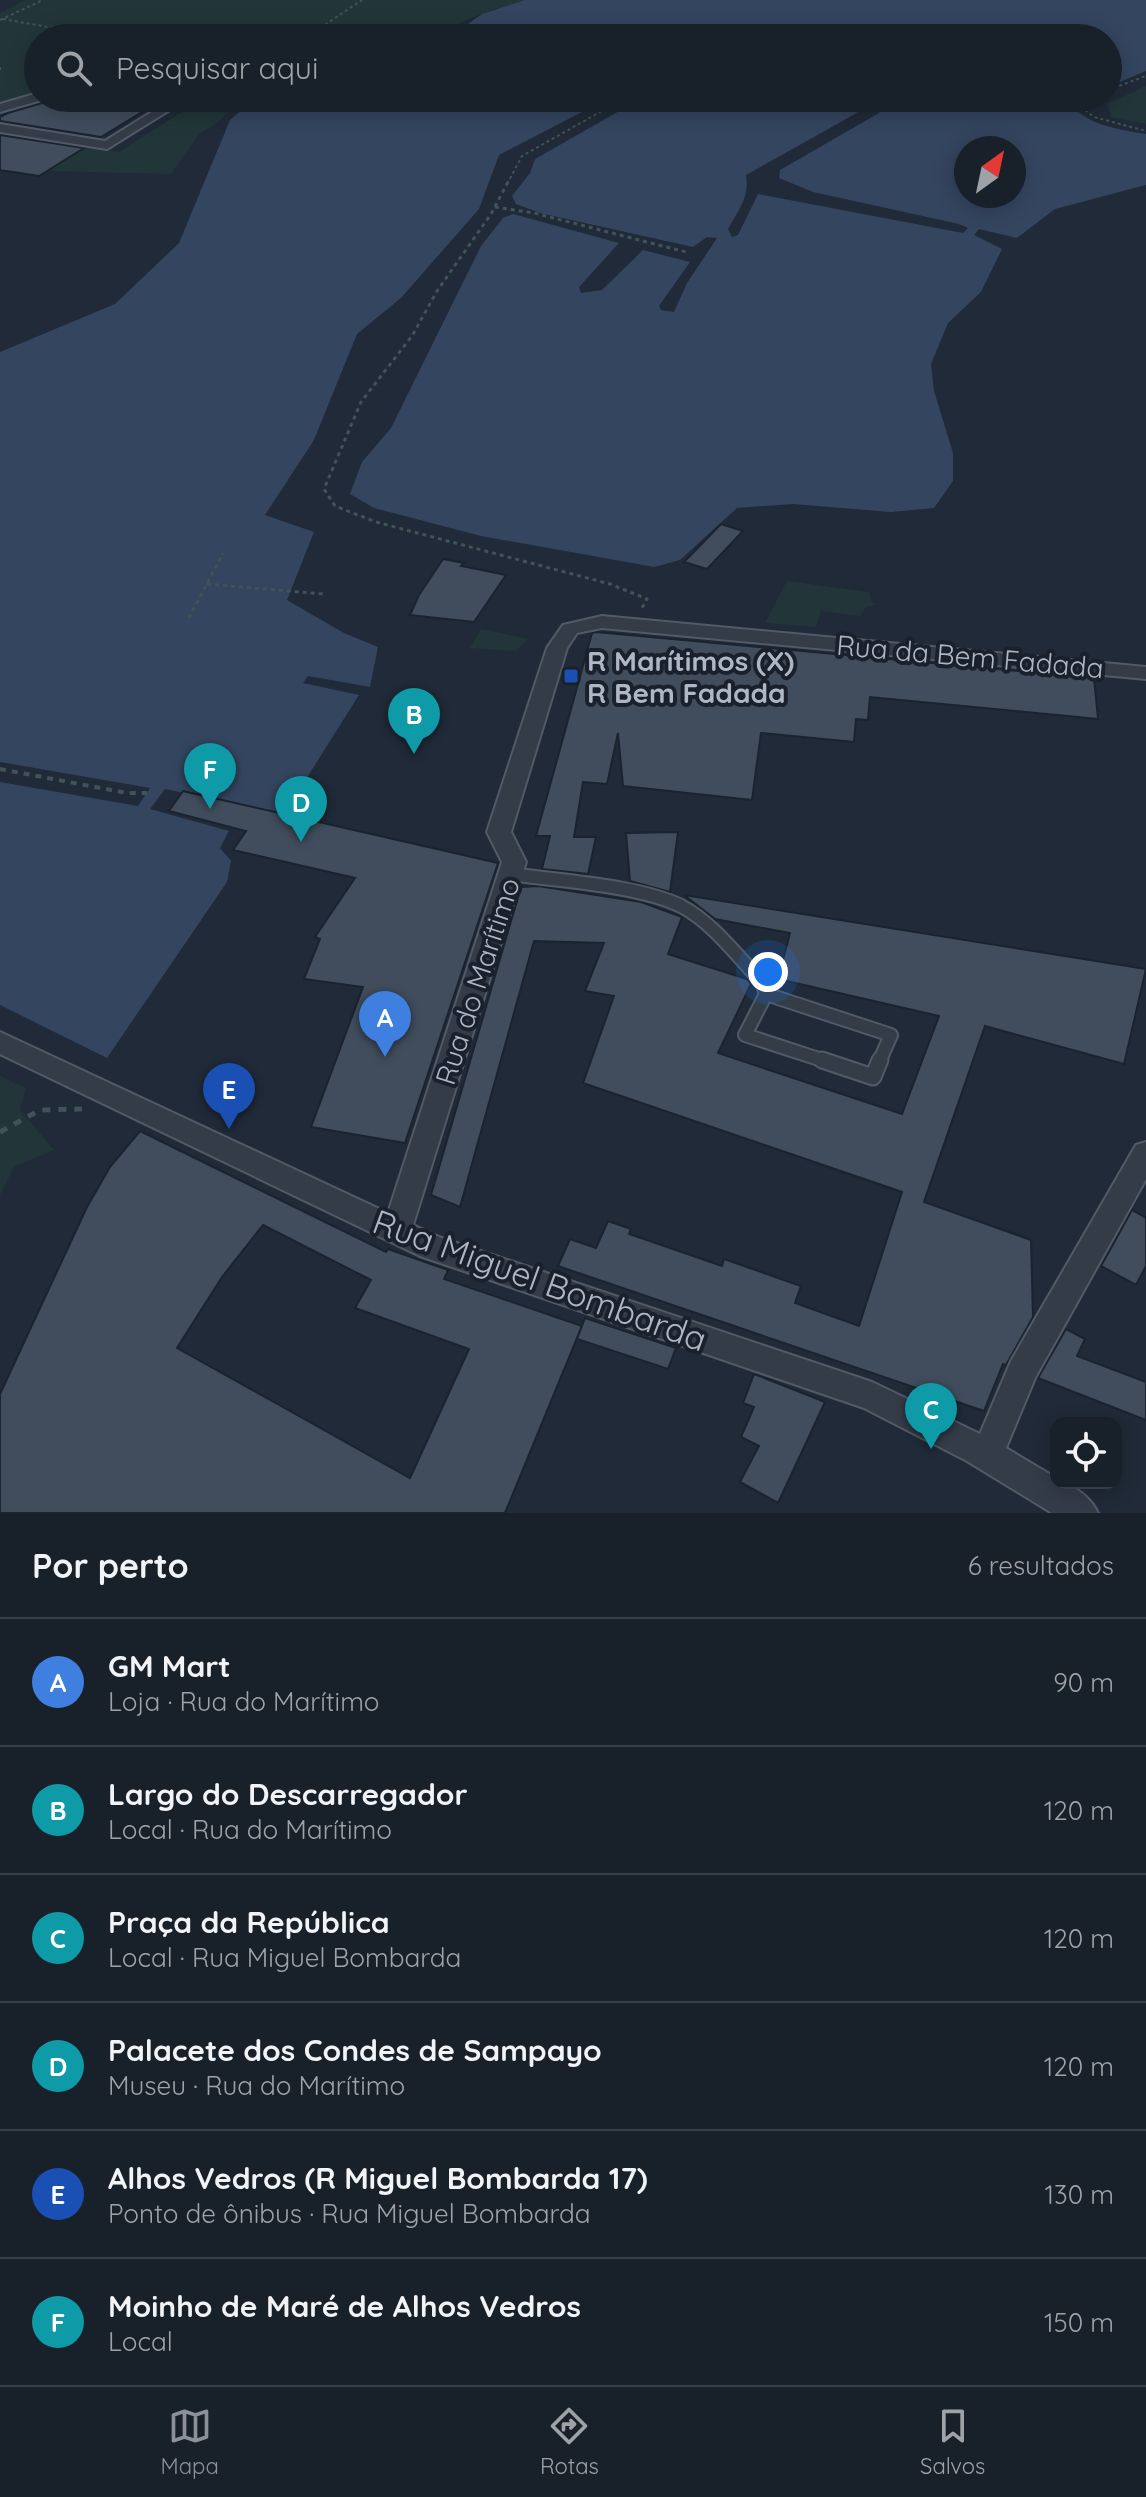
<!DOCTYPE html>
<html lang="pt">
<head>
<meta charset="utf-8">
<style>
  body { margin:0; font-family:Quicksand,sans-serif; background:#212832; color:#f1f3f6 }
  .controls { position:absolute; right:24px; bottom:24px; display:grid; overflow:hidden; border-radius:16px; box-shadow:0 4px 20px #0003 }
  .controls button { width:72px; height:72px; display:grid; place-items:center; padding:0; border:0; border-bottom:2px solid #363e47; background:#18202a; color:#f1f3f6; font:40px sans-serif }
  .compass { position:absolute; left:954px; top:136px; width:72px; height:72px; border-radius:50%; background:#18202a; box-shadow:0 4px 20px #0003; rotate:33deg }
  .you { position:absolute; left:768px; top:972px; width:28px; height:28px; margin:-20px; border:6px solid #fff; border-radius:50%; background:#1a73e8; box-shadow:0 0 0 12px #1a73e833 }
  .badge { display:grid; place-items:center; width:52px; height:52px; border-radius:50%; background:#8c9099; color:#fff; font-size:26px; font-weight:700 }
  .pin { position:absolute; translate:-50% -66px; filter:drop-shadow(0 2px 4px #0008) }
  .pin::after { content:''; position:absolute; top:42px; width:28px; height:24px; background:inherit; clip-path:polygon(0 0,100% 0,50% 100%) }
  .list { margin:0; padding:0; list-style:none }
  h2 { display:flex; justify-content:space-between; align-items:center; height:104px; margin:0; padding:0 32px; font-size:34px }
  h2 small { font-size:26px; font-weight:400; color:#9fa3a8 }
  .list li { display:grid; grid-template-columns:52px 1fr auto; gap:24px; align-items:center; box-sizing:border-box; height:128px; padding:0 32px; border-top:2px solid #363e47 }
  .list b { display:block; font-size:30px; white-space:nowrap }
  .list p { margin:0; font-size:26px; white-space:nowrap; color:#9fa3a8 }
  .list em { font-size:26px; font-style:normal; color:#9fa3a8 }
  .icon { flex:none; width:44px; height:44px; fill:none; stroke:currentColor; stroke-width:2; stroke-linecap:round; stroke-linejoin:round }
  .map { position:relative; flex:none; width:1146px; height:1513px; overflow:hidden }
  .search { position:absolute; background:#18202a; box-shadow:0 4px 20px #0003; left:24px; right:24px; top:24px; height:88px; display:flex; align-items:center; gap:20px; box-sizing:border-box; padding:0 28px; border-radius:44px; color:#9fa3a8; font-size:30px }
  .sheet { height:872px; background:#18202a }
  nav { display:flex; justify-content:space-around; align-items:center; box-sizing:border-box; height:112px; border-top:2px solid #363e47; background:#18202a; font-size:22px; color:#9fa3a8 }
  nav a { display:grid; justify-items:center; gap:4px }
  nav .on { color:#8c9099 }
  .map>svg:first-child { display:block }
  .green { fill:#223639 }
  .water { fill:#34455f; fill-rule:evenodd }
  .building { fill:#414d5d; stroke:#1b232f; stroke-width:2; fill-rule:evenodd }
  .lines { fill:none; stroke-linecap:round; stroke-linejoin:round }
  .lane-far1-casing { stroke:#515a66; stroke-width:16 }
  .lane-casing { stroke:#515a66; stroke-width:19 }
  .street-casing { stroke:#515a66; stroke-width:4 }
  .path-far3 { stroke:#405356; stroke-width:2; stroke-dasharray:3 3; stroke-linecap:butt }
  .path-far2 { stroke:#405356; stroke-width:3; stroke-dasharray:4 4; stroke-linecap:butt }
  .path-far1 { stroke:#405356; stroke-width:4; stroke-dasharray:6 6; stroke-linecap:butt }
  .path { stroke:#405356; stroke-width:5; stroke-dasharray:8 8; stroke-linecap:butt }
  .lane-far1 { stroke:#343c48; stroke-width:12 }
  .lane { stroke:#343c48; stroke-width:15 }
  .street { fill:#343c48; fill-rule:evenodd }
  .transit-dot { fill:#1a4fb4; stroke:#1a212d; stroke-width:3 }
  .labels { text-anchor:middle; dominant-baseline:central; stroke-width:8; stroke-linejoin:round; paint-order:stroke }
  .street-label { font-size:28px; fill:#aeb7c5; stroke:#1a212d }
  .poi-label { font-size:28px; font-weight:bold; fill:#aeb7c5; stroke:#1a212d; text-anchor:start }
  .near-street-label { font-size:34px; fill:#aeb7c5; stroke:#1a212d }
</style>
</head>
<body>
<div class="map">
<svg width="1146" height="1513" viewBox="0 0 1146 1513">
  <rect width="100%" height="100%" fill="#202a38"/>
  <g class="green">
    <path d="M25,0h1121l-455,38 -194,-30 -36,14 -19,16h-404v55l-38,11v-91z"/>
    <path d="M1146,86v38l-35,-7 -3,-13z"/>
    <path d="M204,98h38l-26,26 -18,11 -27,39 -124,-3 38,-23 34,4z"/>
    <path d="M787,581l82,11 2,9 6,4 -11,2 -6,9 -39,-5 -5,16 -51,-4z"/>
    <path d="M481,629l48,10 -14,12 -45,-3z"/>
    <path d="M0,1076l26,12 -6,22 34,40 -40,17 -14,28z"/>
  </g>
  <g class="water">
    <path d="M525,0h621v71l-38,16v-49h-660l34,-24z"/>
    <path d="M256,98h353l-110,57 -20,54 -78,89 -44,36 -43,106 -49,75 49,17 -27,68 57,33 34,14 -8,40 -62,-11 -5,7 56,12 -75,119 -119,-25 -15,20 79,22 -9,17 11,13 -4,21 -120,176 -107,-53v-223l138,24 12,-18 -150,-26v-410l115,-48 64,-61 51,-123z"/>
    <path d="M642,98h234l-21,16 -109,61c4,22 -8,36 -18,54l4,8 6,-2 20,-41 205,39 5,-5 -9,-4 -146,-32 -34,-14 1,-8 99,-57 11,-15h176c17,27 50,31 80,36v51l-91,24 -38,29 -38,-9 -5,6 28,14 -21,43 -33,31 -17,41 3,27 19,62v28l-19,27 -43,4 -98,-8 -56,4 -57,52 -26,7 -173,-31 -107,-28 -24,-14 12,-32 29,-34 90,-182 22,-28 10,-4 106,29 -40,44 2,6 21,-3 41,-40 47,12 -31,44 2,4 13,2 13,-29 30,-45 -10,-1 -14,10 -153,-34 -24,-9 -4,-8 18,-23 5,-14zM966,148h48v48h-48z"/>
  </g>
  <g class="building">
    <path d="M59,98h106l-64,39 -101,-16v-4l8,-4z"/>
    <path d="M0,135l84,13 -45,28 -39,-6z"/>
    <path d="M721,524l22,7 -36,38 -23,-7z"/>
    <path d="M443,559l21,4 -3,3 45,9 -32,47 -64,-7 9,-20z"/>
    <path d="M596,632l498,46 4,41 -228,-22 -2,23 -12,-1 -2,23 -93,-9 -9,67 -129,-14 -5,-53 -11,51 -24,-2 -9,55h22l-8,37 -46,-5 8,-33h-14l56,-203z"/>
    <path d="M183,791l315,72 -93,280 -94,-16 52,-140 -59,-8 16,-40 -5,-2 40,-59 -122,-28 13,-19 -77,-20z"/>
    <path d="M678,832l-8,60 -40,-11 -4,-48z"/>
    <path d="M538,886l103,16 41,15 -14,37 79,25 4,5 -33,69 184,61 37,-98 -161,-37 12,-46 -75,-14 -31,-24 462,74 -22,95 -139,-38 -61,176 107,38 2,77 -27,48 -3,-1 -19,47 -426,-145 12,-27 26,9 12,-27 23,8 -2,5 93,32 2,-7 77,27 -6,17 64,23 43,-134 -319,-109 31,-87 -29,-5 19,-48 -70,-2 -74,266 -29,-12 90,-308z"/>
    <path d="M140,1131l246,121 2,-3 60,21 -4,9 138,47 -77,187h-505v-119l87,-187 23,-40zM263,1225l108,55 -16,28 114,41 -59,129 -233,-130 45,-71z"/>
    <path d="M1132,1210l14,8v48l-10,19 -35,-19z"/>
    <path d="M585,1318l91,30 -8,21 -91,-30z"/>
    <path d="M1066,1329l19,10 -8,17 69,26v38l-108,-42z"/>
    <path d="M754,1374l71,28 -47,101 -38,-21 19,-36 -18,-9 13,-30 -11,-4z"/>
  </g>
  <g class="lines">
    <defs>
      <g id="lane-far1">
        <path d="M511,874c48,7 127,11 170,32 31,16 57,51 81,76l4,12"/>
        <path d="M766,994l125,41 -12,27"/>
        <path d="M766,994l-21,41 83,27"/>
      </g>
      <path id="lane" d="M822,1060l51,17 7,-17"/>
      <g id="street">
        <path d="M38,93v5l4,2 -42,12v-8z"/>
        <path d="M174,98h15l-82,51 -107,-17v-8l105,17z"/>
        <path d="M602,616l544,51v12l-544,-51 -25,5 -10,15 -56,184 15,30 -113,363 26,12 433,145 108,52 31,-73 125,-216 10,-3v37l-111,199 -29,70 50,30v5c17,0 35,15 42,30h-46l-85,-52 -103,-53 -444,-152 -420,-202v-22l388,181 114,-351 -15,-30 60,-184 16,-23z"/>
      </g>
    </defs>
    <use href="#lane-far1" class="lane-far1-casing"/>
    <use href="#lane" class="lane-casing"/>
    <use href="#street" class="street-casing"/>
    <g class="path-far3">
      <path d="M3,19l107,19"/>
      <path d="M0,20l43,-20"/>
      <path d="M305,38l57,-38"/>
      <path d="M0,67v6"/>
      <path d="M1108,90l38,-14"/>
      <path d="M1086,98l-1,12 9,7 52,14"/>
      <path d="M507,184l15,-28 103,-58"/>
    </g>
    <g class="path-far2">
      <path d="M508,182l-17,32 -54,77 -25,45 -51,66 -37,87 11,17 41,16 234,62 37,15 -5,9"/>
      <path d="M495,207l39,6 152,39"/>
      <path d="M207,584l116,10"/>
      <path d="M189,618l34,-65"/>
    </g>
    <path class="path-far1" d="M0,769l127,24h20"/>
    <path class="path" d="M0,1132l40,-22 42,-1"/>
    <use href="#lane-far1" class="lane-far1"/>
    <use href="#lane" class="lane"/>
    <use href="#street" class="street"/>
  </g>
  <rect class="transit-dot" x="563" y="668" width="16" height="16" rx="4"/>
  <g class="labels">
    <g class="street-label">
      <text transform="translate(970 656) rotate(5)">Rua da Bem Fadada</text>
      <text transform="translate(477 981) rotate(-72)">Rua do Marítimo</text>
    </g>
    <g class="poi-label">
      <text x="587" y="660">R Marítimos (X)<tspan x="587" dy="32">R Bem Fadada</tspan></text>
    </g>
    <g class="near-street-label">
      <text transform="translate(540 1280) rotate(20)">Rua Miguel Bombarda</text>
    </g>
  </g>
</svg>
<div class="controls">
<button><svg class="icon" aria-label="locate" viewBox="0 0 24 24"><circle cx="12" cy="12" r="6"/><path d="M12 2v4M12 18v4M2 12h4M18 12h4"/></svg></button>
</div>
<svg class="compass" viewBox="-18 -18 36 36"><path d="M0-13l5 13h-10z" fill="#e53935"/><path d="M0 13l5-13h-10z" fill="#9fa3a8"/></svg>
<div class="you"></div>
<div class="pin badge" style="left:385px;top:1057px;background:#3f7fe0">A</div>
<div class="pin badge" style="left:414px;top:754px;background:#0f9aa8">B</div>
<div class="pin badge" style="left:931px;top:1449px;background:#0f9aa8">C</div>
<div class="pin badge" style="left:301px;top:842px;background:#0f9aa8">D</div>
<div class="pin badge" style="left:229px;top:1129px;background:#1a4fb4">E</div>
<div class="pin badge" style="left:210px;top:809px;background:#0f9aa8">F</div>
<div class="search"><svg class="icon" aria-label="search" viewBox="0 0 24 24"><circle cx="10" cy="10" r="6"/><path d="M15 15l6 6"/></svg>Pesquisar aqui</div>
</div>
<section class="sheet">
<h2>Por perto<small>6 resultados</small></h2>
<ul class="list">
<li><span class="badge" style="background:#3f7fe0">A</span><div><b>GM Mart</b><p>Loja · Rua do Marítimo</p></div><em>90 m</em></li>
<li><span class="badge" style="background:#0f9aa8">B</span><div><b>Largo do Descarregador</b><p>Local · Rua do Marítimo</p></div><em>120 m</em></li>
<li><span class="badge" style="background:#0f9aa8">C</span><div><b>Praça da República</b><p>Local · Rua Miguel Bombarda</p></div><em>120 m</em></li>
<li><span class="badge" style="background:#0f9aa8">D</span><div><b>Palacete dos Condes de Sampayo</b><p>Museu · Rua do Marítimo</p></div><em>120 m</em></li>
<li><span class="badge" style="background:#1a4fb4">E</span><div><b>Alhos Vedros (R Miguel Bombarda 17)</b><p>Ponto de ônibus · Rua Miguel Bombarda</p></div><em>130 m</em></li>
<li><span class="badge" style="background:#0f9aa8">F</span><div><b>Moinho de Maré de Alhos Vedros</b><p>Local</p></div><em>150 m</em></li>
</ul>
</section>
<nav>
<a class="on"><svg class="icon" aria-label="map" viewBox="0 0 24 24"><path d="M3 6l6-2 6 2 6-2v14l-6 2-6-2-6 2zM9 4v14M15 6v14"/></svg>Mapa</a>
<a><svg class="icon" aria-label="directions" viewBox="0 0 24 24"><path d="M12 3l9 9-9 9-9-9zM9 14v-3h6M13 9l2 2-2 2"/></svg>Rotas</a>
<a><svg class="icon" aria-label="saved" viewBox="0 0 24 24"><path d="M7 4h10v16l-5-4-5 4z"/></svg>Salvos</a>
</nav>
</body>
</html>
